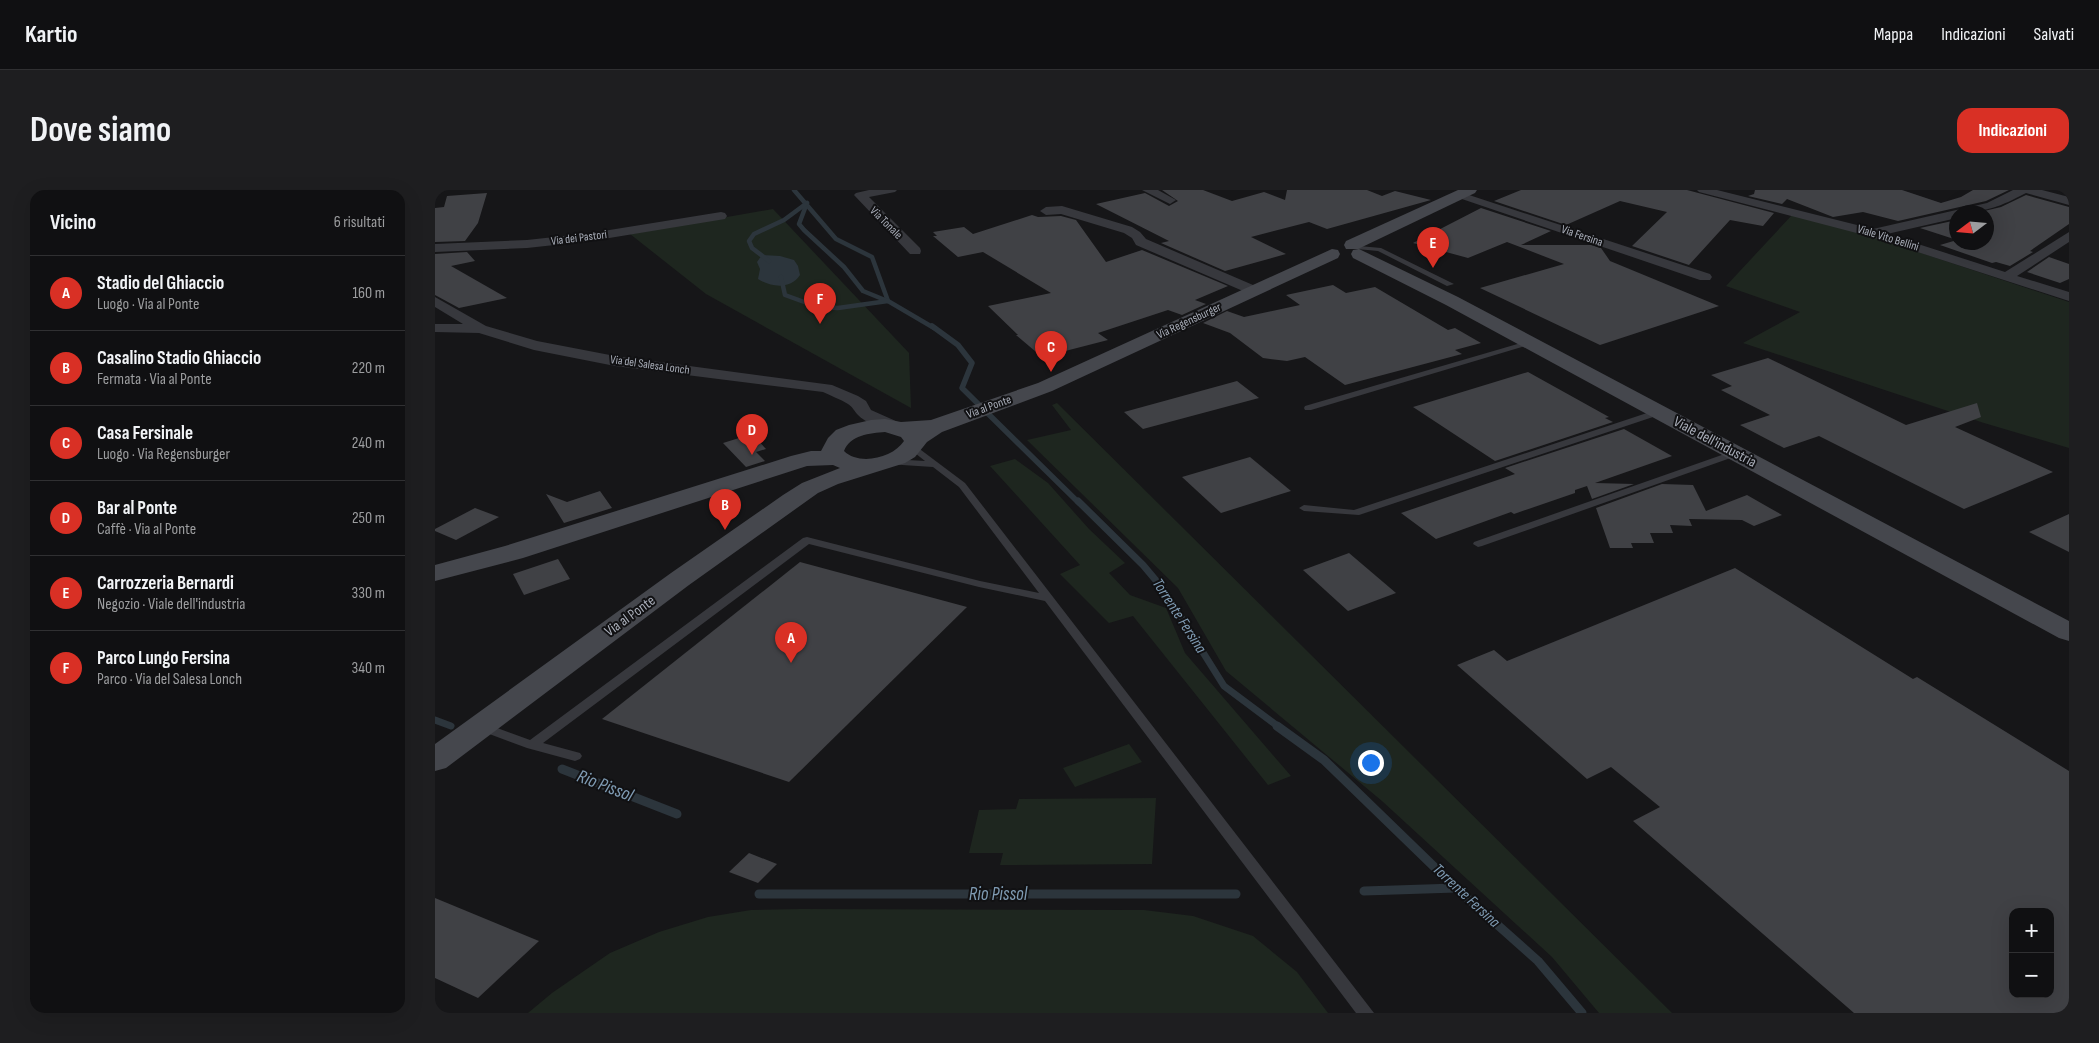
<!DOCTYPE html>
<html lang="it">
<head>
<meta charset="utf-8">
<style>
  body { margin:0; font-family:"Sofia Sans Condensed",sans-serif; background:#1e1e20; color:#f1f3f6 }
  .controls { position:absolute; right:15px; bottom:15px; display:grid; overflow:hidden; border-radius:10px; box-shadow:0 5px 20px #0002 }
  .controls button { width:45px; height:45px; display:grid; place-items:center; padding:0; border:0; border-bottom:1px solid #303032; background:#101012; color:#f1f3f6; font:25px sans-serif }
  .compass { position:absolute; left:1514px; top:15px; width:45px; height:45px; border-radius:50%; background:#101012; box-shadow:0 5px 20px #0002; rotate:254deg }
  .you { position:absolute; left:935px; top:572px; width:18px; height:18px; margin:-12px; border:4px solid #fff; border-radius:50%; background:#1a73e8; box-shadow:0 0 0 8px #1a73e833 }
  .badge { display:grid; place-items:center; width:32px; height:32px; border-radius:50%; background:#d93025; color:#fff; font-size:16px; font-weight:700 }
  .pin { position:absolute; translate:-50% -41px; filter:drop-shadow(0 1px 2px #0008) }
  .pin::after { content:''; position:absolute; top:26px; width:18px; height:15px; background:inherit; clip-path:polygon(0 0,100% 0,50% 100%) }
  .list { margin:0; padding:0; list-style:none }
  h2 { display:flex; justify-content:space-between; align-items:center; height:65px; margin:0; padding:0 20px; font-size:21px }
  h2 small { font-size:16px; font-weight:400; color:#9c9d9f }
  .list li { display:grid; grid-template-columns:32px 1fr auto; gap:15px; align-items:center; box-sizing:border-box; height:75px; padding:0 20px; border-top:1px solid #303032 }
  .list b { display:block; font-size:19px; white-space:nowrap }
  .list p { margin:0; font-size:16px; white-space:nowrap; color:#9c9d9f }
  .list em { font-size:16px; font-style:normal; color:#9c9d9f }
  .map { position:relative; flex:none; width:1634px; height:823px; overflow:hidden; border-radius:15px }
  header { display:flex; align-items:center; gap:30px; box-sizing:border-box; height:70px; padding:0 25px; background:#101012; border-bottom:1px solid #303032 }
  header strong { font-size:24px }
  nav { display:flex; gap:28px; margin-inline-start:auto; font-size:18px }
  .intro { display:flex; align-items:center; justify-content:space-between; box-sizing:border-box; height:120px; padding:0 30px }
  h1 { margin:0; font-size:35px }
  .button { padding:12px 22px; border-radius:15px; background:#d93025; color:#fff; font-size:18px; font-weight:700 }
  main { display:flex; gap:30px; padding:0 30px }
  aside { flex:1; background:#101012; border-radius:15px; box-shadow:0 5px 20px #0002 }
  .map>svg:first-child { display:block }
  .green { fill:#1e261f }
  .water { fill:#2c353c }
  .lines { fill:none; stroke-linecap:round; stroke-linejoin:round }
  .stream-far3 { stroke:#2c353c; stroke-width:4.5 }
  .stream-far2 { stroke:#2c353c; stroke-width:5.5 }
  .stream-far1 { stroke:#2c353c; stroke-width:7 }
  .stream { stroke:#2c353c; stroke-width:9 }
  .building { fill:#404145; fill-rule:evenodd }
  .lane { fill:#37383d; fill-rule:evenodd }
  .street { fill:#37383d; fill-rule:evenodd }
  .secondary { fill:#45474d; fill-rule:evenodd }
  .labels { text-anchor:middle; dominant-baseline:central; stroke-width:4; stroke-linejoin:round; paint-order:stroke }
  .far-street-label { font-size:12px; fill:#a8adb8; stroke:#111113 }
  .street-label { font-size:15px; fill:#a8adb8; stroke:#111113 }
  .water-label { font-size:16px; font-style:italic; fill:#7f9bb3; stroke:#111113 }
  .near-water-label { font-size:19px; font-style:italic; fill:#7f9bb3; stroke:#111113 }
</style>
</head>
<body>
<header>
<strong>Kartio</strong>
<nav><a>Mappa</a><a>Indicazioni</a><a>Salvati</a></nav>
</header>
<div class="intro"><h1>Dove siamo</h1><a class="button">Indicazioni</a></div>
<main>
<aside>
<h2>Vicino<small>6 risultati</small></h2>
<ul class="list">
<li><span class="badge">A</span><div><b>Stadio del Ghiaccio</b><p>Luogo · Via al Ponte</p></div><em>160 m</em></li>
<li><span class="badge">B</span><div><b>Casalino Stadio Ghiaccio</b><p>Fermata · Via al Ponte</p></div><em>220 m</em></li>
<li><span class="badge">C</span><div><b>Casa Fersinale</b><p>Luogo · Via Regensburger</p></div><em>240 m</em></li>
<li><span class="badge">D</span><div><b>Bar al Ponte</b><p>Caffè · Via al Ponte</p></div><em>250 m</em></li>
<li><span class="badge">E</span><div><b>Carrozzeria Bernardi</b><p>Negozio · Viale dell'industria</p></div><em>330 m</em></li>
<li><span class="badge">F</span><div><b>Parco Lungo Fersina</b><p>Parco · Via del Salesa Lonch</p></div><em>340 m</em></li>
</ul>
</aside>
<div class="map">
<svg width="1634" height="823" viewBox="0 0 1634 823">
  <rect width="100%" height="100%" fill="#161618"/>
  <g class="green">
    <path d="M338,19l136,144 2,55 -205,-114 -76,-60z"/>
    <path d="M1357,25l66,17 211,70v146l-85,-25 -241,-80 57,-31 -74,-26z"/>
    <path d="M622,213l615,610h-73l-47,-56 -170,-156 -156,-130 -48,-83 -151,-148 44,-10 -19,-25z"/>
    <path d="M580,269l33,24 41,46 36,34 -16,10 21,22 36,13 19,45 106,123 -23,9 -135,-169 -24,7 -49,-49 20,-9 -90,-99z"/>
    <path d="M694,554l13,18 -67,25 -12,-19z"/>
    <path d="M721,608l-4,66 -152,1 3,-12h-34l10,-43 37,-1 3,-10z"/>
    <path d="M366,719l343,1 49,6 60,20 44,36 31,41h-800l24,-20 58,-40 49,-21 49,-15 43,-7z"/>
  </g>
  <path class="water" d="M327,65l18,1 14,4 4,6 2,9c-10,15 -29,12 -42,4l2,-10 -3,-7z"/>
  <g class="lines">
    <g class="stream-far3">
      <path d="M359,0l42,49 36,18 16,44 46,27"/>
      <path d="M372,13l-8,21 5,6 40,37 19,24 22,9"/>
      <path d="M334,71l-17,-13 -3,-7 5,-7 30,-14 23,-17"/>
      <path d="M346,87l4,18 33,12 20,1 50,-7"/>
    </g>
    <path class="stream-far2" d="M497,136l26,19 14,18 -10,25 117,115"/>
    <g class="stream-far1">
      <path d="M643,311l65,64 21,25 60,96 55,41"/>
      <path d="M0,530l16,6"/>
    </g>
    <g class="stream">
      <path d="M842,536l47,34 132,128 82,73 44,52"/>
      <path d="M127,579l115,45"/>
      <path d="M929,701l92,-3"/>
      <path d="M324,704h477"/>
    </g>
  </g>
  <g class="building">
    <path d="M727,0h41l29,11 32,-9 21,8 2,-10h80l15,6 13,-5 36,9 -104,29 -18,-7 -58,15 35,17 -61,17 -64,-28 8,-2 -73,-37 49,-11 24,13 9,-5z"/>
    <path d="M1086,0h166l87,23 -11,13 -33,-6 -41,45 -57,-19 35,-34 -47,-11 -54,24 -72,-24z"/>
    <path d="M1320,0h147l39,13 20,-6 12,-7h36l-23,11 -88,20 -35,-9 -30,5 -46,-18 -5,5 -34,-8 6,-2z"/>
    <path d="M52,3l-9,30 -13,18 -30,1v-34l9,-1 3,-11z"/>
    <path d="M1591,5l43,12v17l-39,27 3,1 -23,14 -14,-4 -4,1 -52,-18 17,-5v2h30v-30h-7l21,-5z"/>
    <path d="M1046,18l70,23 -30,14h70l10,3 9,13 109,45 -119,39 -120,-57 84,-24 -57,-22 -39,16 -55,-15z"/>
    <path d="M597,25l6,2 23,-1 15,4 30,42 36,-12 86,36 -33,14 11,4 -24,11 -14,-5 -70,23 10,7 -66,17 -26,-22h2l-30,-29 63,-13 -68,-41 -25,5 -25,-21h4l-4,-4 31,-5 9,7z"/>
    <path d="M1522,30v20l-37,-12z"/>
    <path d="M32,62l8,9 -24,5 56,32 -48,10 -24,-13v-41z"/>
    <path d="M1614,67l20,7v15l-9,4 -33,-11z"/>
    <path d="M898,95l13,8 29,-6 73,43 7,-2 26,15 -26,7 7,4 -117,31 -40,-28 -18,4 -24,-3 -33,-25 -27,-10 24,-12 17,6 56,-12 -14,-10z"/>
    <path d="M1333,168l138,67 71,-22 4,14 -26,10 98,45 -89,37 -145,-73 -35,12 -44,-23 30,-10 -49,-25 11,-4 -21,-11z"/>
    <path d="M1093,182l81,45 -4,1 8,4 -118,39 -82,-54z"/>
    <path d="M802,191l22,17 -116,31 -19,-17z"/>
    <path d="M1189,239l48,27 -77,27 39,1 -42,15 -5,-13 -12,4v3l-61,21 -3,-2 -75,27 -35,-26 114,-39 -10,-6z"/>
    <path d="M317,244l14,15 -10,3 9,9 -19,6 -23,-24z"/>
    <path d="M815,267l41,34 -70,22 -39,-36z"/>
    <path d="M1227,294l31,1 13,26 41,-16 35,20 -28,11 -12,-6 -53,-1 3,7 -22,-1 3,8h-23l4,10h-23l2,5h-23l-14,-40z"/>
    <path d="M165,301l12,17 -48,15 -18,-29 21,8z"/>
    <path d="M40,318l24,9 -43,23 -21,-9v-2z"/>
    <path d="M1634,324v38l-40,-20z"/>
    <path d="M914,363l47,40 -48,18 -45,-41z"/>
    <path d="M123,369l12,20 -46,16 -11,-21z"/>
    <path d="M365,372l167,45 -178,175 -187,-63z"/>
    <path d="M1300,378l178,111 4,-2 152,94v242h-215l-221,-192 27,-14 -49,-40 -24,12 -130,-114 37,-15 13,11zM1578,722h37v82h-37z"/>
    <path d="M314,663l28,11 -19,19 -29,-11z"/>
    <path d="M0,708l104,43 -61,57 -43,-20z"/>
  </g>
  <g class="lines">
    <g class="lane">
      <path d="M924,56l22,2 73,36 -7,2 -69,-35 -21,-2 -1,-1z"/>
      <path d="M1093,151l7,2 -224,67h-6l-1,-2 1,-2z"/>
      <path d="M1224,219l3,1v4l-303,101 -55,-4 -5,-3 5,-3 50,5z"/>
      <path d="M478,254l52,39 409,530h-18l-311,-412 -66,-14 -170,-43 -266,199 37,10 2,3 -2,3 -5,2 -48,-13 -51,-19 -1,-3 1,-3 5,-1 49,18 273,-202 4,-1 173,44 59,12 -80,-106 -26,-20 -46,-3 -2,-2 5,-3 35,2 -15,-12v-4z"/>
      <path d="M1301,260l5,3 -2,2 -257,91 -4,1 -5,-3 1,-2z"/>
    </g>
    <g class="street">
      <path d="M434,0h28l-2,2 -26,5 51,51 1,3 -1,3h-10l-56,-59 2,-2z"/>
      <path d="M707,0h16l18,10 -6,4z"/>
      <path d="M1262,0h20l156,39 114,-26 26,-13h29l27,7v8l-43,-12c-27,14 -38,19 -69,19v6l-70,16 118,38 64,-40v10l-52,34 52,16v9l-201,-65 -169,-44z"/>
      <path d="M1025,2l250,82 2,3 -2,3h-10l-244,-83 -2,-2 2,-2z"/>
      <path d="M627,16l70,21 8,5 6,7 114,49 2,3 -2,3h-10l-114,-49 -4,-7 -8,-5 -63,-19 -15,1 -6,-4 6,-4z"/>
      <path d="M286,22l4,1 2,3 -2,3 -134,22 -64,7 -92,4v-8l92,-4 64,-7z"/>
      <path d="M0,107l51,29 51,15 78,15 217,29 26,11 8,5 5,9 27,12 3,4 -3,4c-9,2 -33,-7 -40,-15 -4,-4 -5,-8 -10,-11 -8,-5 -17,-8 -25,-12l-208,-26 -81,-16 -55,-17 -44,-1v-8h28l-28,-17z"/>
    </g>
    <g class="secondary">
      <path d="M1023,0h19l-2,3 -117,56h-12l-2,-4 2,-4z"/>
      <path d="M897,59l6,1 2,4 -2,4 -286,133 -110,41 -15,10 -12,15 -10,6 -67,21 -20,9 -129,92 -243,183 -11,3v-27l236,-171 112,-78 19,-12 38,-15 -7,-3 -26,1 -284,92 -88,23v-16l70,-19 286,-90 20,-5h10l7,-13 8,-8 13,-5 22,-5 14,-1 16,3 30,-2 107,-37zM450,242l16,5 3,4c-11,17 -45,25 -60,10 6,-16 26,-18 41,-19z"/>
      <path d="M924,59l99,48 611,324v20l-10,-3 -613,-333 -93,-47 -2,-4 2,-4z"/>
    </g>
  </g>
  <g class="labels">
    <g class="far-street-label">
      <text transform="translate(451 33) rotate(45)">Via Tonale</text>
      <text transform="translate(1147 46) rotate(19)">Via Fersina</text>
      <text transform="translate(144 48) rotate(-7)">Via dei Pastori</text>
      <text transform="translate(1453 48) rotate(17)">Viale Vito Bellini</text>
      <text transform="translate(754 131) rotate(-25)">Via Regensburger</text>
      <text transform="translate(215 175) rotate(8)">Via del Salesa Lonch</text>
      <text transform="translate(554 217) rotate(-20)">Via al Ponte</text>
    </g>
    <g class="street-label">
      <text transform="translate(1280 252) rotate(28)">Viale dell'industria</text>
      <text transform="translate(195 426) rotate(-36)">Via al Ponte</text>
    </g>
    <g class="water-label">
      <text transform="translate(744 426) rotate(57)">Torrente Fersina</text>
      <text transform="translate(1031 706) rotate(43)">Torrente Fersina</text>
    </g>
    <g class="near-water-label">
      <text transform="translate(170 596) rotate(21)">Rio Pissol</text>
      <text x="563" y="704">Rio Pissol</text>
    </g>
  </g>
</svg>
<div class="controls">
<button>+</button>
<button>−</button>
</div>
<svg class="compass" viewBox="-18 -18 36 36"><path d="M0-13l5 13h-10z" fill="#e53935"/><path d="M0 13l5-13h-10z" fill="#9c9d9f"/></svg>
<div class="you"></div>
<div class="pin badge" style="left:356px;top:473px">A</div>
<div class="pin badge" style="left:290px;top:340px">B</div>
<div class="pin badge" style="left:616px;top:182px">C</div>
<div class="pin badge" style="left:317px;top:265px">D</div>
<div class="pin badge" style="left:998px;top:78px">E</div>
<div class="pin badge" style="left:385px;top:134px">F</div>
</div>
</main>
</body>
</html>
